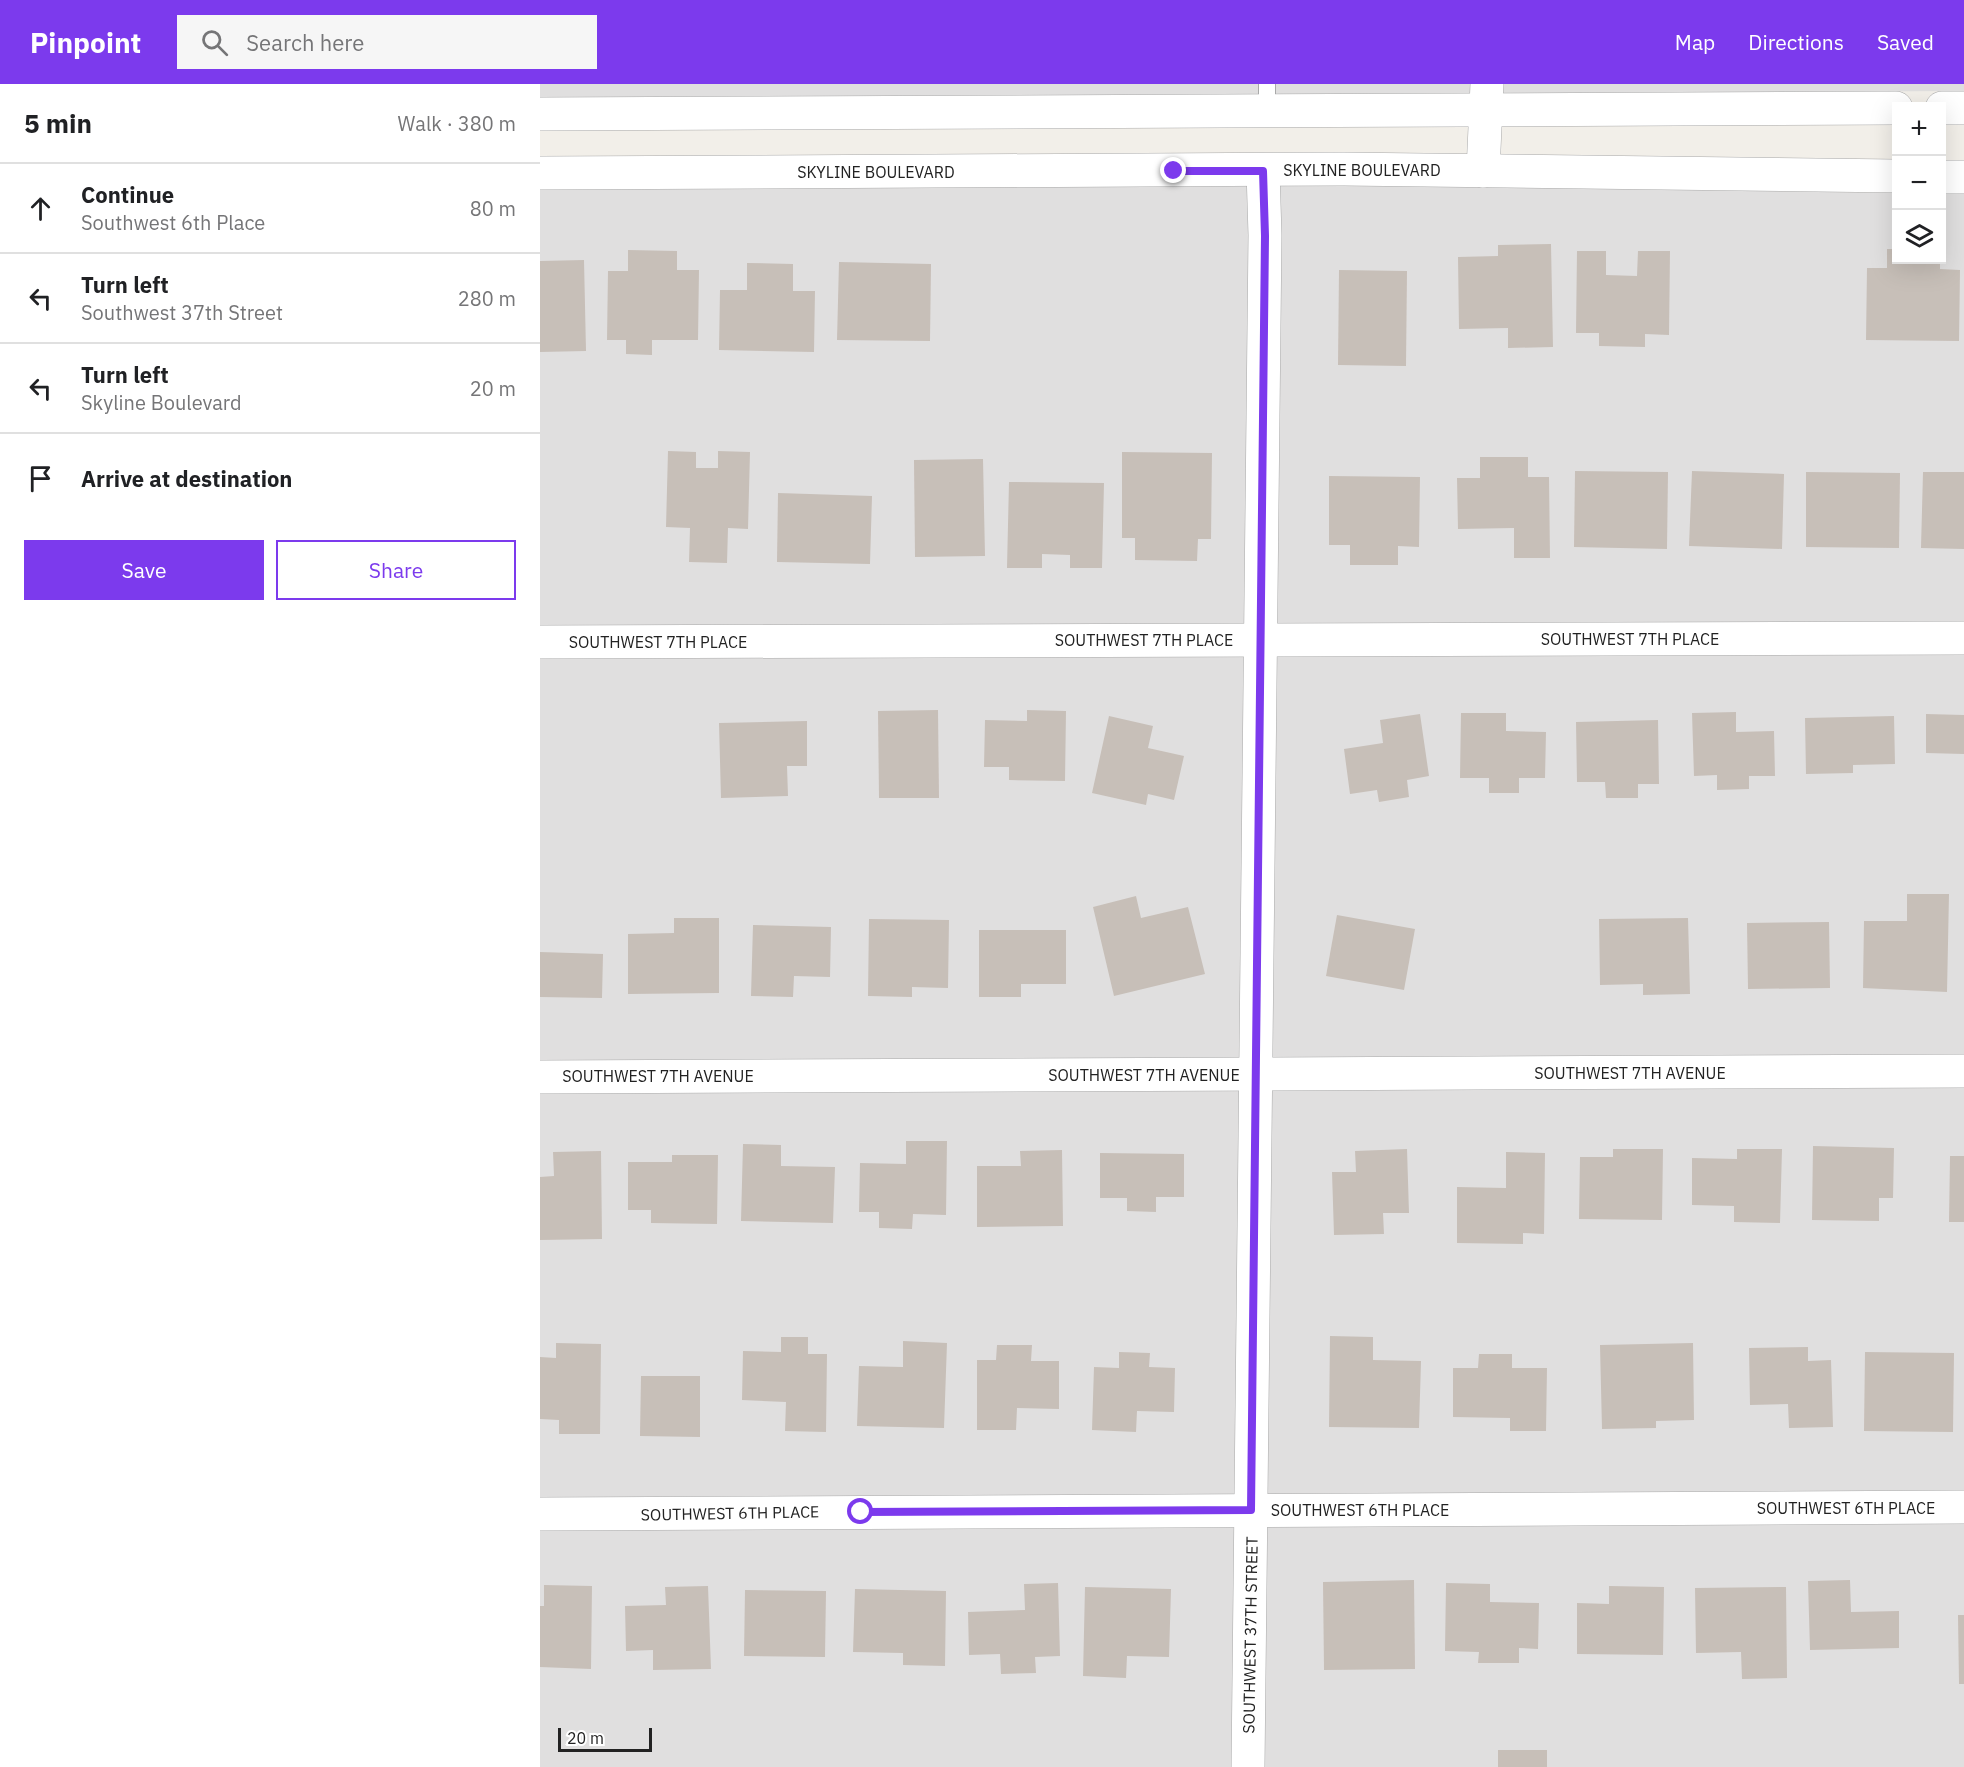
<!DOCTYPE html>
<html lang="en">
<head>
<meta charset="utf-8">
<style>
  body { margin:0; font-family:"IBM Plex Sans",sans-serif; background:#f6f6f6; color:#202124 }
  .controls { position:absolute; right:18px; top:18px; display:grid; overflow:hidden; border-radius:0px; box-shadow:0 6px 24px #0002 }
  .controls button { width:54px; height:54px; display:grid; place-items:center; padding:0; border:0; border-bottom:2px solid #e0e0e0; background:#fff; color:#202124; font:30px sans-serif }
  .scale { position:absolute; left:18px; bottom:15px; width:94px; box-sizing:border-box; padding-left:6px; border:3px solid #222; border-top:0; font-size:16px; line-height:21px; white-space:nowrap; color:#222; -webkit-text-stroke:4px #fff; paint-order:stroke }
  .stop { position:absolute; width:18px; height:18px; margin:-14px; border:4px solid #7c3aed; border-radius:50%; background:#fff }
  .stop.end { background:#7c3aed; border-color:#fff; box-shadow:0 2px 6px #0008 }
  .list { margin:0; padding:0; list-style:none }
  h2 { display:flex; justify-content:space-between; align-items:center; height:78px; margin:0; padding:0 24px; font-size:26px }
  h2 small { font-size:20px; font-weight:400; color:#757577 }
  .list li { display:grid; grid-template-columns:39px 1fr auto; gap:18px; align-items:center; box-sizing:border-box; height:90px; padding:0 24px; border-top:2px solid #e0e0e0 }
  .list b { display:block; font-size:22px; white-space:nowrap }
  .list p { margin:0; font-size:20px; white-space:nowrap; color:#757577 }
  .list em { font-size:20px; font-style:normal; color:#757577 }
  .actions { display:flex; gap:12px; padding:18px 24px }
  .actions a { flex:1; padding:14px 0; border:2px solid #7c3aed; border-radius:0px; text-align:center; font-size:21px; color:#7c3aed }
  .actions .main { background:#7c3aed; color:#fff }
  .icon { flex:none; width:33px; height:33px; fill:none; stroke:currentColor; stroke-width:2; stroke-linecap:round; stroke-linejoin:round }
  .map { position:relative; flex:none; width:1424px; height:1683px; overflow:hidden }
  header { display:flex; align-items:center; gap:36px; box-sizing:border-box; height:84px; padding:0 30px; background:#7c3aed; color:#fff }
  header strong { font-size:28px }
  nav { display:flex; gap:33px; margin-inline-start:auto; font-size:21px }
  .search { width:420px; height:54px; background:#f6f6f6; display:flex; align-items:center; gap:15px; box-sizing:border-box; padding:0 21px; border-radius:0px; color:#757577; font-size:22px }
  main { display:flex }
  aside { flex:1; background:#fff }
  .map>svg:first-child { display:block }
  .residential { fill:#e0dfdf }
  .building { fill:#c7bfb8 }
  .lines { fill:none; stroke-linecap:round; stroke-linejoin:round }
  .service-casing { stroke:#a9a9a9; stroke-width:18 }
  .minor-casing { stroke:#a9a9a9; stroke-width:34 }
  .tertiary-casing { stroke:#a9a9a9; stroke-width:34 }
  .service { stroke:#fff; stroke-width:16 }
  .minor { stroke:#fff; stroke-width:33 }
  .tertiary { stroke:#fff; stroke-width:33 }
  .route { stroke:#7c3aed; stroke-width:8 }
  .labels { text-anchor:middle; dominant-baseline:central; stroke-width:4.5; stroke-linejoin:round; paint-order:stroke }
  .street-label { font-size:16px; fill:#222; stroke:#fff }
</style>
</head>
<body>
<header>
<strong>Pinpoint</strong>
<div class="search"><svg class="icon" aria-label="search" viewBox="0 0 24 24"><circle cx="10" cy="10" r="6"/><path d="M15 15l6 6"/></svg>Search here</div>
<nav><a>Map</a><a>Directions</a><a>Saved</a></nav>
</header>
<main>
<aside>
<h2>5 min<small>Walk · 380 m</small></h2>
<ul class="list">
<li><svg class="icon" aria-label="ahead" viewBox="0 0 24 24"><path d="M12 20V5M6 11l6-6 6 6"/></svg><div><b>Continue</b><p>Southwest 6th Place</p></div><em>80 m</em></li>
<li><svg class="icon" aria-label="left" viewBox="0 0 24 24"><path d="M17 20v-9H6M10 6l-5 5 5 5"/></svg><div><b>Turn left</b><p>Southwest 37th Street</p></div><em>280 m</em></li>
<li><svg class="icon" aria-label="left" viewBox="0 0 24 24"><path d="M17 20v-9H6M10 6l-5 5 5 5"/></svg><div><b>Turn left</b><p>Skyline Boulevard</p></div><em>20 m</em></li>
<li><svg class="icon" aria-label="arrive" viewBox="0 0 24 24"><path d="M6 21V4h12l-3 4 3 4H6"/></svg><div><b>Arrive at destination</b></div></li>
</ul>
<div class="actions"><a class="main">Save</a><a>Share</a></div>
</aside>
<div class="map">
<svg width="1424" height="1683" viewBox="0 0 1424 1683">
  <rect width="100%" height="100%" fill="#f2efe9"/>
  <g class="residential">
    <path d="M0,0h1424v7l-1424,7z"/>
    <path d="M804,101l552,8v67h46v-66h22v1573h-1424v-1578z"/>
  </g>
  <g class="building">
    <path d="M1011,160l2,103 -45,1v-20l-49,1 -1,-72 40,-1v-11z"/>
    <path d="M1347,165h9v11h44v9l20,1 -1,71 -93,-1 1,-72h20z"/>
    <path d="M88,166l49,1v19h22l-1,70h-46v15l-26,-1v-14h-19l1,-69h20z"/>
    <path d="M1037,167h29v24l31,1 1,-25h32l-1,84 -24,-1v13l-46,-1v-13h-23z"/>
    <path d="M44,176l2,91 -46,1v-91z"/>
    <path d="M299,178l92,2 -1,77 -93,-1z"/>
    <path d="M207,179l46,1v27h22l-1,61 -95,-2 1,-60h27z"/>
    <path d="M799,186l68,1 -1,95 -68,-1z"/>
    <path d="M128,367l28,1v16h22v-17l32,1 -2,77 -20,-1 -1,35 -38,-1 1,-34 -24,-1z"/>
    <path d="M582,368l90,1 -1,86h-13l-1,22 -62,-1v-22h-13z"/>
    <path d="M940,373h48v20h21l1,81h-36v-30l-56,1 -1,-51h23z"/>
    <path d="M443,375l2,97 -70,1 -1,-97z"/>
    <path d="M1035,387l93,1 -1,77 -93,-2z"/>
    <path d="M1152,387l92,3 -2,75 -93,-3z"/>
    <path d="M1266,388l94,1 -1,75 -93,-1z"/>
    <path d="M1383,388h41v77l-43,-1z"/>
    <path d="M789,392l91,1 -1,70 -21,-1v19h-48v-20h-21z"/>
    <path d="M469,398l95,1 -2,85h-32v-13l-28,-1v14h-35z"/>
    <path d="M238,409l94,3 -2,68 -93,-2z"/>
    <path d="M398,626l1,88h-60l-1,-87z"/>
    <path d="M487,626l39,1 -1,70 -56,-1v-13h-25l1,-47 42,1z"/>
    <path d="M1196,628v20l38,-1 1,45h-26v13l-32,1v-15l-23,1 -2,-63z"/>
    <path d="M921,629h45v18l40,1 -1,46h-26v15h-30v-15h-29z"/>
    <path d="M880,630l9,62 -22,4 2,17 -30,5 -2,-12 -27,4 -6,-45 39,-6 -3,-23z"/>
    <path d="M1386,630l38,1v39l-38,-1z"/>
    <path d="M569,632l44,10 -5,22 36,8 -10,44 -26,-6 -2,11 -54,-12z"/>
    <path d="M1354,632l1,48 -42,1v8l-47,1 -1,-56z"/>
    <path d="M1118,636l1,64h-21v14h-32l-1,-16h-28l-1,-60z"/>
    <path d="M267,637v45h-20l1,30 -67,2 -2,-75z"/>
    <path d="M1367,810h42l-2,98 -84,-4 1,-67h43z"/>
    <path d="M596,812l5,22 47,-11 17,67 -91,22 -21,-89z"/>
    <path d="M797,831l78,14 -11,61 -78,-14z"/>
    <path d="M134,834h45v75l-91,1v-60l46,-1z"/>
    <path d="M1148,834l2,76 -47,1v-11l-43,1 -1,-66z"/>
    <path d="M329,835l80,1 -1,68 -36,-1v10l-44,-1z"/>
    <path d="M1289,838l1,66 -82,1 -1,-66z"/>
    <path d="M213,841l78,2 -1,50 -36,-1 -1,21 -42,-1z"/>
    <path d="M439,846h87v54h-45v13h-42z"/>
    <path d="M0,868l63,2 -1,44 -62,-1z"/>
    <path d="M366,1057h41l-1,74 -33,-1 -1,15 -33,-1v-16h-20l1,-49 46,1z"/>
    <path d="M203,1060l38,1v21l54,1 -2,56 -92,-2z"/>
    <path d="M1273,1062l81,2 -1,50h-14v23l-67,-1z"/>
    <path d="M867,1065l2,64h-26l1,21 -50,1 -2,-63h24l-1,-21z"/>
    <path d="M1073,1065h50l-1,71 -83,-1 1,-62h33z"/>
    <path d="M1197,1065h45l-2,74 -46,-1v-16l-42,-1v-47l45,1z"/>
    <path d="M522,1066l1,76 -86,1v-61h44l-1,-15z"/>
    <path d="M61,1067l1,88 -62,1v-63l14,-1 -1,-24z"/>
    <path d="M966,1068l39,1 -1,81 -21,-1v11l-66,-1v-56l49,1z"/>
    <path d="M560,1069l84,1v43h-28v15l-29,-1v-13h-27z"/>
    <path d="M132,1071h46l-1,69 -66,-1v-13h-23v-48h44z"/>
    <path d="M1410,1072h14v66h-15z"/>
    <path d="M790,1252l43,1v23l48,1 -2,67 -90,-1z"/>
    <path d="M241,1253h27v17h19l-1,78 -41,-1 1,-29 -44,-2 1,-49 38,1z"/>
    <path d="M363,1257l44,2 -3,85 -87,-2 2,-60 44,1z"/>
    <path d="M16,1259l45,1 -1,90h-41v-14l-19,-1v-62l16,1z"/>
    <path d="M1153,1259l1,77 -38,1v7l-54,1 -2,-84z"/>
    <path d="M457,1261h35l-1,16h28v48l-42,-1 -1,22h-39v-70h19z"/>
    <path d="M1268,1263v14l23,-1 2,67 -44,1 -1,-24 -38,1 -1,-57z"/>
    <path d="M579,1268l31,1 -1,14 26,1 -1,44 -37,-1 -1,21 -44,-2 2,-63 25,1z"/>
    <path d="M1325,1268l89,1 -1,79 -89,-1z"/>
    <path d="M939,1270h33v14h35l-1,63h-36v-13l-57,-1v-49h25z"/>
    <path d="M101,1292h59v61l-60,-1z"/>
    <path d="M874,1496l1,89 -91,1 -1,-88z"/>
    <path d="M1310,1496l1,32 48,-1v37l-89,2 -2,-69z"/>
    <path d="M518,1499l2,73 -25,1 1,16 -35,1 -1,-20 -31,1 -1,-43 57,-2 -1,-26z"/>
    <path d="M906,1499l44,1v18l49,1 -1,46 -19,-1v15h-41l1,-11 -34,-1z"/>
    <path d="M4,1501l48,1 -1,83 -51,-2v-61h4z"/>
    <path d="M168,1502l3,83 -58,1v-20l-27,1 -1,-45 41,-1 -1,-18z"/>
    <path d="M1069,1502l55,1 -1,68 -86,-1v-51l32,1z"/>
    <path d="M545,1503l86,2 -2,68 -42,-1 -1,22 -43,-2z"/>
    <path d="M1246,1503l1,91 -45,1 -1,-27 -45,1 -1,-65z"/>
    <path d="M315,1505l91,2 -1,75 -42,-1v-12l-50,-1z"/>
    <path d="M205,1506l81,1 -1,66 -81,-1z"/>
    <path d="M1418,1531h6v69h-5z"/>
    <rect x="958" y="1666" width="49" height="17"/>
  </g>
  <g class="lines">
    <defs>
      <path id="service" d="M727,0v27"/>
      <g id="minor">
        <path d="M943,87l4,-87"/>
        <path d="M0,558l1424,-4"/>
        <path d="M0,993l1424,-6"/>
        <path d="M0,1430l1424,-7"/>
        <path d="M708,1683l17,-1532 -2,-64"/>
      </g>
      <g id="tertiary">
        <path d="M1402,24h22"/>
        <path d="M0,30l1356,-6"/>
        <path d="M0,89l804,-4 552,7"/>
        <path d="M1402,93h22"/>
      </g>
    </defs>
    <use href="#service" class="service-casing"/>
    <use href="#minor" class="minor-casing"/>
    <use href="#tertiary" class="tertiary-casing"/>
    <use href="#service" class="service"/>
    <use href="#minor" class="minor"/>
    <use href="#tertiary" class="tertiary"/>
  </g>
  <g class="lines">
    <path class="route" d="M321,1428l390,-2 14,-1274 -2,-65h-89"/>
  </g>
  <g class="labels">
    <g class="street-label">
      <text x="822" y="86">SKYLINE BOULEVARD</text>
      <text x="336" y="88">SKYLINE BOULEVARD</text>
      <text x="1090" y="555">SOUTHWEST 7TH PLACE</text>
      <text x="604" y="556">SOUTHWEST 7TH PLACE</text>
      <text x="118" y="558">SOUTHWEST 7TH PLACE</text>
      <text x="1090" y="989">SOUTHWEST 7TH AVENUE</text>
      <text x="604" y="991">SOUTHWEST 7TH AVENUE</text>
      <text x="118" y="992">SOUTHWEST 7TH AVENUE</text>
      <text x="1306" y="1424">SOUTHWEST 6TH PLACE</text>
      <text x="820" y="1426">SOUTHWEST 6TH PLACE</text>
      <text transform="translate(190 1429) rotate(-1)">SOUTHWEST 6TH PLACE</text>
      <text transform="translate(710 1551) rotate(-89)">SOUTHWEST 37TH STREET</text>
    </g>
  </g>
</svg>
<div class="controls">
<button>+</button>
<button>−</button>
<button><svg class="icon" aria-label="layers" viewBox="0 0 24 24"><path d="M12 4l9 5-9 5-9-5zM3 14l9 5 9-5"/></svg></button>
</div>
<div class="scale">20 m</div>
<div class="stop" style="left:321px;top:1428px"></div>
<div class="stop end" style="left:634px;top:87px"></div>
</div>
</main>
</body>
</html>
